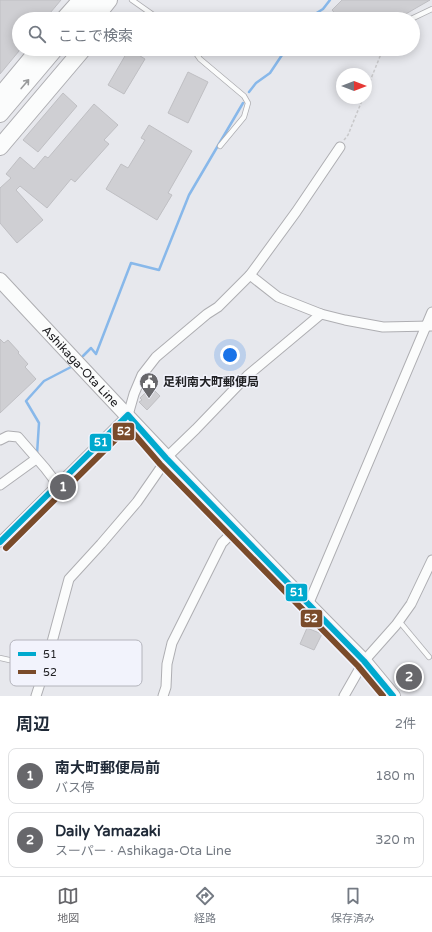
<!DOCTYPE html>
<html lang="ja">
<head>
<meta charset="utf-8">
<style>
  body { margin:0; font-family:"Varela Round","Noto Sans JP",sans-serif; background:#f2f2f3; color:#1f2937 }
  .compass { position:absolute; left:336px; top:68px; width:36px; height:36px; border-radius:50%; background:#fff; box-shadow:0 2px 10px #0003; rotate:90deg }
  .you { position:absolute; left:230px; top:355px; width:14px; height:14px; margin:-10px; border:3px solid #fff; border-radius:50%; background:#1a73e8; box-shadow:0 0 0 6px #1a73e833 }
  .badge { display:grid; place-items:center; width:26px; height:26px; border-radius:50%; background:#67676b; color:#fff; font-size:13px; font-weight:700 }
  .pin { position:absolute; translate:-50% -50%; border:2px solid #fff; box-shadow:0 1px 4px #0006 }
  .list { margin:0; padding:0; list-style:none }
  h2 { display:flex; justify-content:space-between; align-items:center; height:52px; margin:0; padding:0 16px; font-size:17px }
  h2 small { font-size:13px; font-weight:400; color:#747a83 }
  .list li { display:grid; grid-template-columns:26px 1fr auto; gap:12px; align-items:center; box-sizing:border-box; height:56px; margin:0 8px 8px; padding:0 8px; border:1px solid #e0e1e3; border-radius:8px }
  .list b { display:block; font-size:15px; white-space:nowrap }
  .list p { margin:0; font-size:13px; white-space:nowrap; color:#747a83 }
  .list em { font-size:13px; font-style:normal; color:#747a83 }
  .icon { flex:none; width:22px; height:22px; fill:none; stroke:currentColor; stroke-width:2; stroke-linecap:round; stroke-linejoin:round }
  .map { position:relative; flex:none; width:432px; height:696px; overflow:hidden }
  .search { position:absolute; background:#fff; box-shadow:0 2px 10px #0003; left:12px; right:12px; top:12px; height:44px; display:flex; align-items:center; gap:10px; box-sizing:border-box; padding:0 14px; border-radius:22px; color:#747a83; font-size:15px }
  .sheet { height:180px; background:#fff }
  nav { display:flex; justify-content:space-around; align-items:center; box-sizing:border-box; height:56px; border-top:1px solid #e0e1e3; background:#fff; font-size:11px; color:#747a83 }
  nav a { display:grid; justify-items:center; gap:2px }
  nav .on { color:#67676b }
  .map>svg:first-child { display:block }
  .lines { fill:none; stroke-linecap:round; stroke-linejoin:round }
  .stream { stroke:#88b8ea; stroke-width:2.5 }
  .building { fill:#cfcfd3; stroke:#bfbfc3 }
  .lane-casing { stroke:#aeaeb2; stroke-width:6 }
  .street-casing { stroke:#aeaeb2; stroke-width:11 }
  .primary-casing { stroke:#aeaeb2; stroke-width:16 }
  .highway-casing { stroke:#aeaeb2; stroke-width:18 }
  .path { stroke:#c8c8ca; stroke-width:1.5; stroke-dasharray:3 2; stroke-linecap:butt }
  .lane { stroke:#fbfcfc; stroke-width:4.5 }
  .street { stroke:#fbfcfc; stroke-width:9 }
  .primary { stroke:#fbfcfc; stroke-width:14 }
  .highway { stroke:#fbfcfc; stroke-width:16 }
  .bus-1-casing { stroke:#f2f3fc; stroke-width:9 }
  .bus-2-casing { stroke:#f2f3fc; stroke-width:9 }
  .bus-1 { stroke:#00a9ce; stroke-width:6 }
  .bus-2 { stroke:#7a4b2a; stroke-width:6 }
  .oneway { stroke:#999a9b }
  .labels { text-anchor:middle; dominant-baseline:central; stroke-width:3; stroke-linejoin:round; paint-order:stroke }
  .street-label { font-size:12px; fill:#222225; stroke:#f2f3fc }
  .poi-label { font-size:12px; font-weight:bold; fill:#222225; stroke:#f2f3fc; text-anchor:start }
  .key { fill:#f2f3fc; stroke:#b4b4bc; stroke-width:1 }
  .key-label { font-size:11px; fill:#222225 }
  .line-badge { stroke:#f2f3fc; stroke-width:1.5 }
  .badge-label { font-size:11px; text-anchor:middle; font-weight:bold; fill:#fff }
</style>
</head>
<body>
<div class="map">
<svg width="432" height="696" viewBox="0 0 432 696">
  <rect width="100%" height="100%" fill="#e7e8ed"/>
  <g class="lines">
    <g class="stream">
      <path d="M307,19l16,-10 7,-9"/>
      <path d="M249,92l7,-9 14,-10 16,-24"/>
      <path d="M83,356l8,-8 5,6 35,-91 28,7 30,-75 54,-92"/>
      <path d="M37,454l2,-31 -13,-22 18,-20 27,-14"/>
    </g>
  </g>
  <g class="building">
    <path d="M0,0h61l-16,19h-26v32l-19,23z"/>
    <path d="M342,0h88l-33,19h-57l-8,-9z"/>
    <path d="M129,49l16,10 -21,35 -16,-9z"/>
    <path d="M188,72l20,10 -20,41 -20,-10z"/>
    <path d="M63,93l14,13 -39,46 -15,-12z"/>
    <path d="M94,104l24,21 -14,15 5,4 -34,38 -4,-3 -24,29 -27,-22 -4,4 27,30 -26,23 -17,-20v-35l11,-10 -5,-4 14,-17 14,12 11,-13 3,2z"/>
    <path d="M149,125l43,26 -24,42 4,2 -15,25 -51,-31 15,-25 7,4 17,-28 -4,-2z"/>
    <path d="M0,339l4,4 4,-3 11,12 -1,1 10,11 -3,3 11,12 -36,34z"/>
    <path d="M151,387l9,9 -13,14 -8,-8 3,-2 -2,-2z"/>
    <path d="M307,628l15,6 -8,16 -14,-6z"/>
    <path d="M407,667l13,15 -9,7 -12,-15z"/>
  </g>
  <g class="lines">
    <defs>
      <g id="lane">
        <path d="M132,0l27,19"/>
        <path d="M411,19l21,-10"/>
        <path d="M193,49l7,10 44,37 4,7 -4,14 -24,29"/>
        <path d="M399,621l30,36"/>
        <path d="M51,647l40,14"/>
        <path d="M0,658l45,10"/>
      </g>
      <g id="street">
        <path d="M250,275l28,22 43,17 24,6 38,7 48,-1"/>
        <path d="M0,440l8,-4 10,1 27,31 13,17"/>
        <path d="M0,485l36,-26"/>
        <path d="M0,542l128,-127 6,-21 8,-19 14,-18 51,-43 11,-7 32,-32 46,-63 44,-65"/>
        <path d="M308,605l124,-293"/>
        <path d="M36,696l9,-28 24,-89 32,-35 36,-42 25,-36 4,-8 30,-29 51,-53 74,-62"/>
        <path d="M163,696l3,-9 1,-23 5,-21 50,-100 13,-13"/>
        <path d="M344,696l20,-35 32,-36 15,-21 21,-44"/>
      </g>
      <g id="primary">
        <path id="s1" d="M0,280c120,129 240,257 364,381l29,35"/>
      </g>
      <g id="highway">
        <path d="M64,19l17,-19"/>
        <path d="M80,19l15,-19"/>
        <path d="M94,19l15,-19"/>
        <path d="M0,96l39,-47"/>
        <path d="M0,114l55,-65"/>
        <path d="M0,147l83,-98"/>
      </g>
    </defs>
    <use href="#lane" class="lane-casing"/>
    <use href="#street" class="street-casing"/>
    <use href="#primary" class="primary-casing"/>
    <use href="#highway" class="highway-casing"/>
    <g class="path">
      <path d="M366,91l17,-42"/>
      <path d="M344,140l4,-5 15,-37"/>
    </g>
    <use href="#lane" class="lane"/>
    <use href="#street" class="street"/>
    <use href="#primary" class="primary"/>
    <use href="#highway" class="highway"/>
    <defs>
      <path id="bus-1" d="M0,542l128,-127 38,43 198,203 29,35"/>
      <path id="bus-2" d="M6,548l122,-121 32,37 198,202 25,30"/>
    </defs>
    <use href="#bus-1" class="bus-1-casing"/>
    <use href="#bus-2" class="bus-2-casing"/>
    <use href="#bus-1" class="bus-1"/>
    <use href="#bus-2" class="bus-2"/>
  </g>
  <defs><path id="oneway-shaft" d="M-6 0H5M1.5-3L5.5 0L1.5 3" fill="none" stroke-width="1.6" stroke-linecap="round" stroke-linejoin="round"/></defs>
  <use class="oneway" href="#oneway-shaft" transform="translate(25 84) rotate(-50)"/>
  <defs>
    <symbol id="civic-pin" viewBox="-11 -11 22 30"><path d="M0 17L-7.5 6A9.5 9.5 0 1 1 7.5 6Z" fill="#67676b" stroke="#f2f3fc"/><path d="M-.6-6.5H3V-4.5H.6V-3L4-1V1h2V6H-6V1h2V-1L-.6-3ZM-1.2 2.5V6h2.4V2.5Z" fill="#fff"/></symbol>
  </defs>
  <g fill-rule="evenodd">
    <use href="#civic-pin" x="138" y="371" width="22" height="30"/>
  </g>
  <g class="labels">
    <g class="street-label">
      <text stroke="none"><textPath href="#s1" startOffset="118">Ashikaga-Ota Line</textPath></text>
    </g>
    <g class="poi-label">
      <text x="163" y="382">足利南大町郵便局</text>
    </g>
  </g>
  <rect x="10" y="640" width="132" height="46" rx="6" class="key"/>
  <rect x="18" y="652" width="18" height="4" fill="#00a9ce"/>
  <rect x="18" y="670" width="18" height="4" fill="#7a4b2a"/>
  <g class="key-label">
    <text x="43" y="658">51</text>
    <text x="43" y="676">52</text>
  </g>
  <g class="line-badge">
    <rect x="112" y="422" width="23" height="19" rx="4" fill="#7a4b2a"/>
    <rect x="89" y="433" width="23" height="19" rx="4" fill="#00a9ce"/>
    <rect x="285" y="583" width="23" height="19" rx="4" fill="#00a9ce"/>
    <rect x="300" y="609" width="23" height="19" rx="4" fill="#7a4b2a"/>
  </g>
  <g class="badge-label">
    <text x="124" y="435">52</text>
    <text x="101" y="446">51</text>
    <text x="297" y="596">51</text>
    <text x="311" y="622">52</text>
  </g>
</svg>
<svg class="compass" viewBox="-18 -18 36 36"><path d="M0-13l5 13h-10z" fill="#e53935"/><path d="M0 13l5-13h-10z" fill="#747a83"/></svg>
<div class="you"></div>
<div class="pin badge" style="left:63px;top:487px">1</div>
<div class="pin badge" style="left:409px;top:677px">2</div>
<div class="search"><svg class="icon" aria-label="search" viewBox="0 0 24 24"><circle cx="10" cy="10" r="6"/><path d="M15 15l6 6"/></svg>ここで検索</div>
</div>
<section class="sheet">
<h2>周辺<small>2件</small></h2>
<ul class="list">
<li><span class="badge">1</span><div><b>南大町郵便局前</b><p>バス停</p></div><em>180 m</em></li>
<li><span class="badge">2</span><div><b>Daily Yamazaki</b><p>スーパー · Ashikaga-Ota Line</p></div><em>320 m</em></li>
</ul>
</section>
<nav>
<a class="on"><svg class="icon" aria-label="map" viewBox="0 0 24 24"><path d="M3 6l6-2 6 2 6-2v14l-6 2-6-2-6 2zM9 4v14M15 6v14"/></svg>地図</a>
<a><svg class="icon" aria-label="directions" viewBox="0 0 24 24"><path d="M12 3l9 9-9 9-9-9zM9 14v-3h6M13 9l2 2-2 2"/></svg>経路</a>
<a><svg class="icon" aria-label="saved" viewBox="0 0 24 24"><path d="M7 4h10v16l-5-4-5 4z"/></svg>保存済み</a>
</nav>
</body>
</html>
